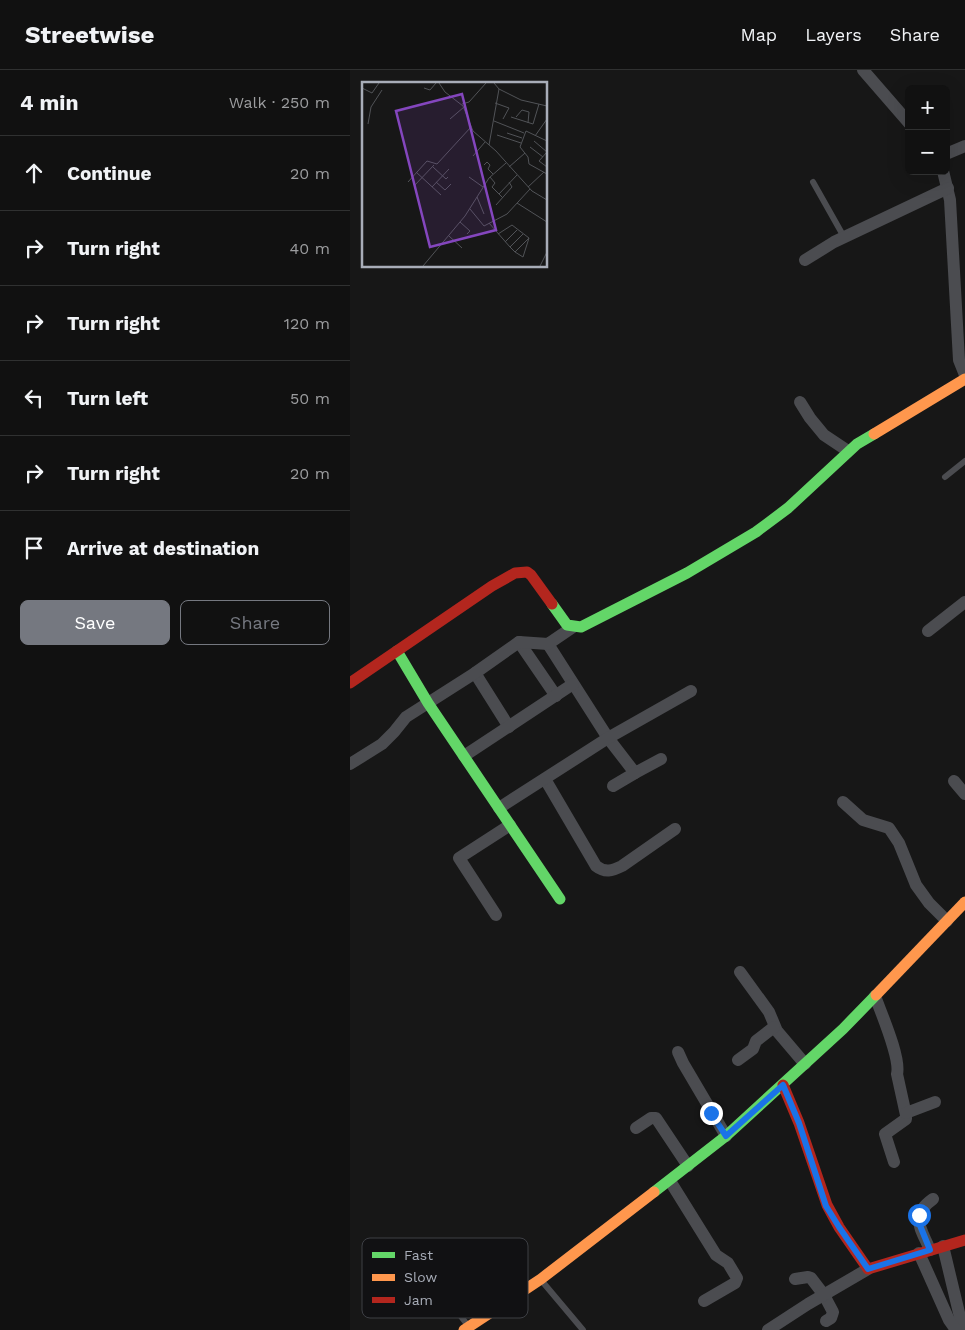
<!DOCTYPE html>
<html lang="en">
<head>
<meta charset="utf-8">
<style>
  body { margin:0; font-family:"Work Sans",sans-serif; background:#1e1f1f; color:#f1f3f6 }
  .controls { position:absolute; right:15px; top:15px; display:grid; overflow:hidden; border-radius:8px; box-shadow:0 5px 20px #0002 }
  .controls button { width:45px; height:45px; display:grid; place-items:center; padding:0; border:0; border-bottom:1px solid #303131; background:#111; color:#f1f3f6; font:25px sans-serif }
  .stop { position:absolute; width:15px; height:15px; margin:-11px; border:4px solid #1a73e8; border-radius:50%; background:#fff }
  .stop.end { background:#1a73e8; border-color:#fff; box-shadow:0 1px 5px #0008 }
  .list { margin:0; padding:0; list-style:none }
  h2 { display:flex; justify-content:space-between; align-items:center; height:65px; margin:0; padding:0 20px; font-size:21px }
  h2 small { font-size:16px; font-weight:400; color:#9c9d9f }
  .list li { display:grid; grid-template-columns:32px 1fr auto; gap:15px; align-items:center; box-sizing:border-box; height:75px; padding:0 20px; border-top:1px solid #303131 }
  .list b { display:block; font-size:19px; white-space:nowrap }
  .list em { font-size:16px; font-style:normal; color:#9c9d9f }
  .actions { display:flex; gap:10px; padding:15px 20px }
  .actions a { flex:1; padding:11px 0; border:1px solid #757880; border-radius:8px; text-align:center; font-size:18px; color:#757880 }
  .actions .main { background:#757880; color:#fff }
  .icon { flex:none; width:28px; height:28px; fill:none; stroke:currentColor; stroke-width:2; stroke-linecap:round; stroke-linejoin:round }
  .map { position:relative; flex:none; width:615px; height:1260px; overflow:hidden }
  header { display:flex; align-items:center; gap:30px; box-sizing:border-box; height:70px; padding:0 25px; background:#111; border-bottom:1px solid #303131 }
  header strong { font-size:24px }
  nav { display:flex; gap:28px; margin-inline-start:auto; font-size:18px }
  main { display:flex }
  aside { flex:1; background:#111 }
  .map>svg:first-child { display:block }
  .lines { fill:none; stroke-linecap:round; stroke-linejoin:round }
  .lane { stroke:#4b4c50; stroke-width:6 }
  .street { stroke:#4b4c50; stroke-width:12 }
  .fast { stroke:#63d668; stroke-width:11 }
  .slow { stroke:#ff974d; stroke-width:11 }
  .jam { stroke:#b3261e; stroke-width:11 }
  .route { stroke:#1a73e8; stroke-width:6 }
  .inset-road { fill:none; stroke:#515357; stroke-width:1 }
  .view { fill:#8446be; fill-opacity:0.15; stroke:#8446be; stroke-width:2.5 }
  .inset-edge { fill:none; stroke:#a8adb8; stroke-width:2.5 }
  .key { fill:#111113; stroke:#3e4045; stroke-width:1 }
  .key-label { font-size:14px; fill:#a8adb8 }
</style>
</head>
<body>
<header>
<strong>Streetwise</strong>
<nav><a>Map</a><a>Layers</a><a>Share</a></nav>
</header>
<main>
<aside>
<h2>4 min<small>Walk · 250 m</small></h2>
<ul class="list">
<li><svg class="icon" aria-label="ahead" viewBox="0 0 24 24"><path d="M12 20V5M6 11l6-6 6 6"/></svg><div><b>Continue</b></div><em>20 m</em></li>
<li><svg class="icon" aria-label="right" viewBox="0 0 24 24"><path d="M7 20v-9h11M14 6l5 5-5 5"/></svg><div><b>Turn right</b></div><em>40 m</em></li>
<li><svg class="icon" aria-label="right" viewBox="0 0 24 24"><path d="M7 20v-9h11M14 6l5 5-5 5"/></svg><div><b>Turn right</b></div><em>120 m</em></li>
<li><svg class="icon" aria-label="left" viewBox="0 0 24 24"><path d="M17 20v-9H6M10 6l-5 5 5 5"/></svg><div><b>Turn left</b></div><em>50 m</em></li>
<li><svg class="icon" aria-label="right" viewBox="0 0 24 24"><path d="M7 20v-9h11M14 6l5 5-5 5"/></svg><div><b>Turn right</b></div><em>20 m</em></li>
<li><svg class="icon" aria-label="arrive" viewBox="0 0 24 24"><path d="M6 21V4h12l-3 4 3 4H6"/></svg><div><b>Arrive at destination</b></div></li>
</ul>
<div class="actions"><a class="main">Save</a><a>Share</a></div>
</aside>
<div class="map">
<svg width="615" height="1260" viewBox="0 0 615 1260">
  <rect width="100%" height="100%" fill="#171717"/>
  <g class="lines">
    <g class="lane">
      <path d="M463,112l31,55"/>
      <path d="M595,407l20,-16"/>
      <path d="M191,1210l42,50"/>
      <path d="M88,1216l31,41"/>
    </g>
    <g class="street">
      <path d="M513,0l46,53"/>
      <path d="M596,84l19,-8"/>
      <path d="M593,101l7,29 9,160 6,15"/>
      <path d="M455,190l29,-18 114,-54"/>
      <path d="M450,332l10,16 14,17 24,16"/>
      <path d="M578,561l37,-29"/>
      <path d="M169,572l37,54"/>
      <path d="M198,574l60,94 27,35 26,-14"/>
      <path d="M125,603l34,54"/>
      <path d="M114,686l109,-72"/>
      <path d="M0,694l32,-20 12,-12 12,-15 69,-44 44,-31 29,2 25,-17"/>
      <path d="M195,709l51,87c9,7 16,5 26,0l53,-37"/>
      <path d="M604,711l11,13"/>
      <path d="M263,716l22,-13"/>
      <path d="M493,732l20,18 26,8 10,15 17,42 13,18 18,18"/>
      <path d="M149,738l109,-70 83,-47"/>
      <path d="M146,845l-37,-57 51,-33"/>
      <path d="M390,902l29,40 8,19 28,33"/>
      <path d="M525,926c6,17 26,62 22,78l9,41v4l-21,15 9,28"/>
      <path d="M328,982l5,11 43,73"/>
      <path d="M388,990l15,-11 3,-8 18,-14"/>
      <path d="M556,1043l29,-11"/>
      <path d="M286,1058l15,-10h5l32,48"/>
      <path d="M320,1111l46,74 12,8 9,15 -2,5 -31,18"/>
      <path d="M593,1176l17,71 1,13"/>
      <path d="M580,1180c-9,-22 -21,-34 3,-51"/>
      <path d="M569,1183l30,67 7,10"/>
      <path d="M445,1209l13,-2 3,1 13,17 9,17 -2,6 -5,3"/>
      <path d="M418,1260l40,-26 60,-35"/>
    </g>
    <g class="fast">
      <path d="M202,534l15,21 14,2 106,-54 69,-41 32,-24 69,-64 17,-10"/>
      <path d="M47,581l31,52 132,196"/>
      <path d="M304,1122l72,-56 117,-107 33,-34"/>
    </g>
    <g class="slow">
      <path d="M524,364l91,-55"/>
      <path d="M526,925l89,-93"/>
      <path d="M114,1260l77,-51 113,-87"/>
    </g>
    <g class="jam">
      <path d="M0,613l142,-97 23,-13 12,-1 4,3 21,29"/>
      <path d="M433,1015l16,38 28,82 12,22 29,42 97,-29"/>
    </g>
  </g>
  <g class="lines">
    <path class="route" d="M361,1043l15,23 57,-51 16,38 27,83 13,21 29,42 62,-19 -11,-27v-8"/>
  </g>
  <g transform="translate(12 12)">
    <rect width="185" height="185" fill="#171717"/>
    <path class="inset-road" d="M77,1l6,9 18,14 10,25 23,20 36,40 15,9M0,6l10,5 7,-10M62,6l6,2 6,-7M137,7l22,11 26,6M133,21l14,5 -6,11M100,22l7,-2 17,-19M149,35l22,7 6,-20M154,35l6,-7 7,2 -1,11M88,37l14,-12M132,39l30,12M6,42l3,-17 11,-17M145,51l15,5M135,53l24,8M173,54l12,-17M172,59l13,11M127,63l10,-56 -5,-6M158,65l6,-16 21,10M158,65l8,10 1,7 18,10M168,65l13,10M185,70l-8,9 8,6M111,74l12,-14M122,83l3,-3 3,3 -2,4 5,5M71,85l13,12 2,-2M147,85l16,-14M54,90l25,23M107,95l14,10M128,95l5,6 -3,4 11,11M46,100l19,-21 10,3 34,-37M74,100l9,8 6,-6M52,104l20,-21M70,105l17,-18M166,105l16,-15M137,112l18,-19M115,115l7,17M155,121l30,19M134,123l16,-18 -3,-5M108,127l14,17 23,-12 23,-25M98,140l10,9 -3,3M127,141l21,24 13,-13M136,152l14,-9 17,13 -14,14 -5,-5M87,154l13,12M143,160l12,-12M153,170l8,5 6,-19M61,184l42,-50 24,-38 17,-15M178,184l7,-14"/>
    <path class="view" d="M100,12l34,136 -66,17 -34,-136z"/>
    <rect width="185" height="185" class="inset-edge"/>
  </g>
  <rect x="12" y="1168" width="166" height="80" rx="8" class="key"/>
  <rect x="22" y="1182" width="23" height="6" fill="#63d668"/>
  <rect x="22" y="1204" width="23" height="7" fill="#ff974d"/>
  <rect x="22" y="1227" width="23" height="6" fill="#b3261e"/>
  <g class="key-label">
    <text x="54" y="1190">Fast</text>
    <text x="54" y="1212">Slow</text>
    <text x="54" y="1235">Jam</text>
  </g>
</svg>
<div class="controls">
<button>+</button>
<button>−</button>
</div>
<div class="stop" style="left:569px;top:1145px"></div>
<div class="stop end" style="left:361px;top:1043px"></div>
</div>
</main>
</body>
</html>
